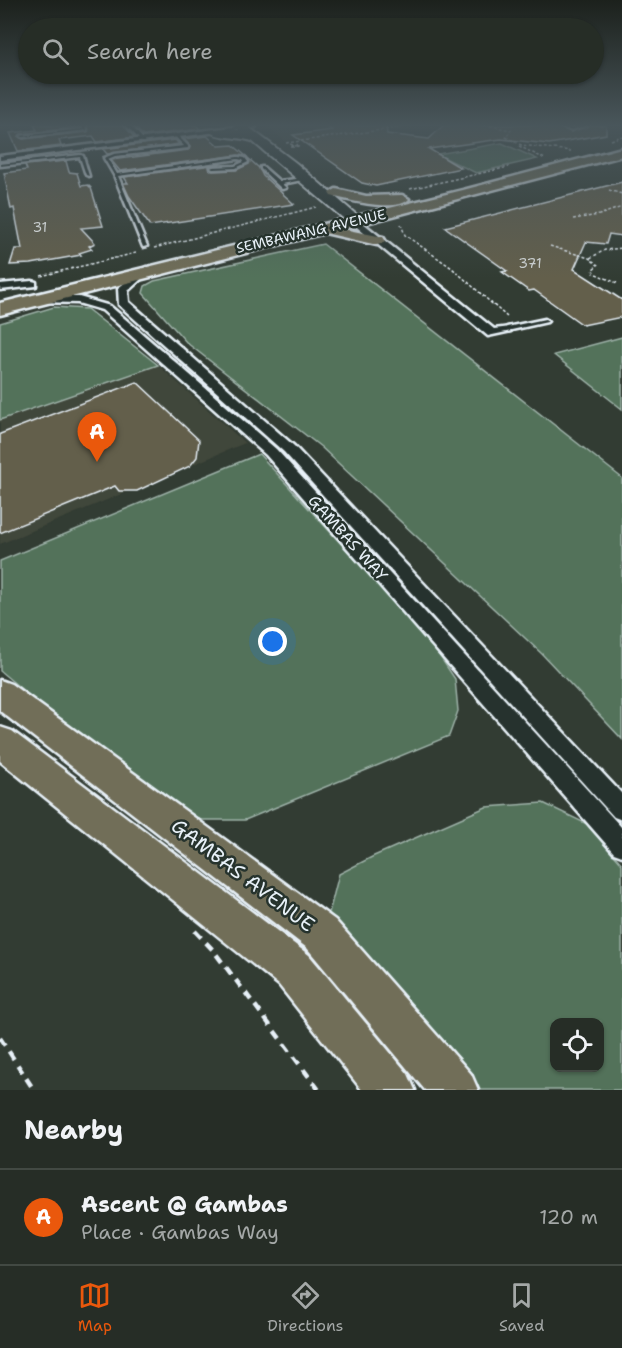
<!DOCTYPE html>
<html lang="en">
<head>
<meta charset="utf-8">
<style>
  body { margin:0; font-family:"Shantell Sans",sans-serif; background:#2e352e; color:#f1f3f6 }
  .controls { position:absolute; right:18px; bottom:18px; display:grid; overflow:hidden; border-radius:12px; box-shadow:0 2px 4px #0004 }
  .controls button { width:54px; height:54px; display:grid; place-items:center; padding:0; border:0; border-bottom:2px solid #424943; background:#262d26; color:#f1f3f6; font:30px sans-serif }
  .you { position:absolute; left:273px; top:642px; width:21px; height:21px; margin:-15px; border:4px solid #fff; border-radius:50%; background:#1a73e8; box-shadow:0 0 0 9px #1a73e833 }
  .badge { display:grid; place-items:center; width:39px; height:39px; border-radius:50%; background:#ea580c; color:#fff; font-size:20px; font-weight:700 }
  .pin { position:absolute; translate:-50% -50px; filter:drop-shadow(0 2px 3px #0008) }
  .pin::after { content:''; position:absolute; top:32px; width:21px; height:18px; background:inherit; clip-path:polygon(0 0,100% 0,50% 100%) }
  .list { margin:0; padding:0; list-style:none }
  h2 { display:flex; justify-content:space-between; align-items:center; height:78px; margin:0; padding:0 24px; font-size:26px }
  h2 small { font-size:20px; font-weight:400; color:#a4a8a7 }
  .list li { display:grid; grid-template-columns:39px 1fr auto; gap:18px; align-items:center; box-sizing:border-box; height:96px; padding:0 24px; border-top:2px solid #424943 }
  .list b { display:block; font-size:22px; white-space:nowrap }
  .list p { margin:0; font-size:20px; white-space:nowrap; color:#a4a8a7 }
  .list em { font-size:20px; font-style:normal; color:#a4a8a7 }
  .icon { flex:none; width:33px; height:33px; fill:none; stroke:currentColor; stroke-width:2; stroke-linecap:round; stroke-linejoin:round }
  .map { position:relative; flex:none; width:622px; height:1090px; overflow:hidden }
  .search { position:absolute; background:#262d26; box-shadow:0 2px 4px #0004; left:18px; right:18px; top:18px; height:66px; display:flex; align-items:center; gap:15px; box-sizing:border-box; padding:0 21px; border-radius:33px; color:#a4a8a7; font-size:22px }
  .sheet { height:174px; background:#262d26 }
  nav { display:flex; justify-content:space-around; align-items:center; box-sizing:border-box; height:84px; border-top:2px solid #424943; background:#262d26; font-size:16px; color:#a4a8a7 }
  nav a { display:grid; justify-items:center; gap:3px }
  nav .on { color:#ea580c }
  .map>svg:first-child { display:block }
  .built { fill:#41463a }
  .green { fill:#53725a; stroke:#9eb2a9; stroke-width:1.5; fill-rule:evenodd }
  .building { fill:#635e4c; stroke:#e8f1f8; stroke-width:1.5 }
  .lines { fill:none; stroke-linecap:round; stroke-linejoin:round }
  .lane-casing { stroke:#e8f1f8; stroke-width:5 }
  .street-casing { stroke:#e8f1f8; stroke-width:5 }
  .secondary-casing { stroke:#e8f1f8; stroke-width:4 }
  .primary-casing { stroke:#e8f1f8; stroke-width:5 }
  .path-far1 { stroke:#e8f1f8; stroke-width:1.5; stroke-dasharray:3 2; stroke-linecap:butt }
  .path { stroke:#e8f1f8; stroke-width:4.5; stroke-dasharray:9 7; stroke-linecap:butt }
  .lane { fill:#26332d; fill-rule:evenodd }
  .street { fill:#26332d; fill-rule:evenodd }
  .secondary { fill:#26332d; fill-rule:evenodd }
  .primary { fill:#716e59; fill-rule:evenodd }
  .labels { text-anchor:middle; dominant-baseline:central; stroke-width:5; stroke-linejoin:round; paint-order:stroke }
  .number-label { font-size:14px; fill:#c7cccd }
  .far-street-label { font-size:14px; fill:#e8f1f8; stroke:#26332d }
  .street-label { font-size:16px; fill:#e8f1f8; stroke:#26332d }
  .near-street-label { font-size:20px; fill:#e8f1f8; stroke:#26332d }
</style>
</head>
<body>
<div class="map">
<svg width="622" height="1090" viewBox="0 0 622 1090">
  <rect width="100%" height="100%" fill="#323c33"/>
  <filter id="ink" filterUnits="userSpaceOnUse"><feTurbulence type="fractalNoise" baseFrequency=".0167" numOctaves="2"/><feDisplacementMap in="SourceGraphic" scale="12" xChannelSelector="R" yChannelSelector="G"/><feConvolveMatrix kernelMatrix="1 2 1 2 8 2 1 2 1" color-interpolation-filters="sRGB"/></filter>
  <g filter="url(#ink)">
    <g class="built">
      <path d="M264,125h141l-120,16z"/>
      <path d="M158,365l87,78 -245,101v-124z"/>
    </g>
    <g class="green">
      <path d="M502,143l35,16 -61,14 -39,-19z"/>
      <path d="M323,244l299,234v261l-80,-85 -221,-207 -134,-104 -44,-50 2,-7 9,-5z"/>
      <path d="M54,307l33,2 71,56 -158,55v-97z"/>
      <path d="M622,337v72l-68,-54z"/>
      <path d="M259,454l170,186 26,39 3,32 -9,25 -204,84h-46l-162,-118 -37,-31v-110z"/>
      <path d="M543,803l44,21 35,40v226h-142l-56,-62 -95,-115 10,-39 35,-18 112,-49zM554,1022h46v46h-46z"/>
    </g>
    <g class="building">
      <path d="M34,125l46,2 -59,7 -2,3 4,2 64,-7 1,-7h36l10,12 -37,5 -4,-6 -34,4 2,6 -43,5 -8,-18 27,-3z"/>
      <path d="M133,125h63l4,4 -57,7z"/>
      <path d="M326,125h60l1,9 42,5 15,-14h111l16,7 18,-7h17v9l-57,10 -48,-5 -72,10 32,19 -85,18 -14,-3 -69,-48 39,-5z"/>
      <path d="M207,136l12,10 14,-1 13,11 -8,-1 -118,16 -9,-11 77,-10 2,-4 -6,-7z"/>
      <path d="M175,140l4,4 -72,10 -4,-5z"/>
      <path d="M247,157l12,11 4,8 31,28 -144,22 -21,-30 -6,-13h5l-4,-6 88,-12 -3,2 3,4 24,-1 13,-6z"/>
      <path d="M66,161l3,11 8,1 4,13 7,-1 3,3 12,38 -22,2 14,15 -6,3 3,3 -13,4 2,2 -50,9 -21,1 5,-16h7l-8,-41 -3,1 -7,-36 23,-3 -2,-5z"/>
      <path d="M622,182v54l-13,-2 -3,10 -20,-2 -12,27 48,31v17l-39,8 -49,-35 -5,1 -27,-19 5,-1 -62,-44z"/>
      <path d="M137,382l62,58 -2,17 -7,9 -53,25h-18l-4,-5 -115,47v-99z"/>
    </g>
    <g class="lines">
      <defs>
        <g id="lane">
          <path d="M82,125h4l1,5 -64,7 -2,-1 62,-7z"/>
          <path d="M126,125h4l14,15v2h-2z"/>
          <path d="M557,125c5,0 8,2 13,3 5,0 11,-3 17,-3l-17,5z"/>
          <path d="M175,133l13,13v2l-73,8 -7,3 9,15 121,-17 7,1 3,4 -12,6 -23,1 -2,-1 2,-1 22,-1 9,-4 -1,-2 -5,-1 -120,17 29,70 -4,1 -29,-72 -10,-17 10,-4 70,-8 -11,-12z"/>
          <path d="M81,155l2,1 6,20 -3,-1 -6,-18 -80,9v-2z"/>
          <path d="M261,167h2l16,14 26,-3 2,1 -25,5 4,4 -4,1 -21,-20z"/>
          <path d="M545,319l3,2 -1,1 -40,9 -3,-2 3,-2z"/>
        </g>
        <g id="street">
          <path d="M248,125l8,2 -256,33v-4z"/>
          <path d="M352,219h6l136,110 17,-2v4l-23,5 -136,-113z"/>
          <path d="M146,267l5,3 -23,21 1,11 165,144 328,348v26l-8,-3 -330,-365 -165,-147 -1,-17z"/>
          <path d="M32,281l4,1v4l-36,4v-6z"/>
          <path d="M41,297h38l31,9 166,143 346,379v28l-8,-3 -348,-398 -164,-145 -24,-7 -41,-1 -2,-2z"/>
        </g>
        <path id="secondary" d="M234,125h12l50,38 64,55 2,3 -2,3h-10l-98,-83c-12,-4 -34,-3 -42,-9l5,-3 24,1z"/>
        <g id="primary">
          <path d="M622,148v8l-279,73 40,8 2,3 -2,3 -6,2 -52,-12 -325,82v-12l463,-113z"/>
          <path d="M336,189l30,7 36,-1 7,4c-12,14 -61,1 -78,-3l-2,-3z"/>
          <path d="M0,680l11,4 324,236 136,154 7,16h-53l-118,-142 -307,-237z"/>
          <path d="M0,727l12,4 297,224 99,119 7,16h-53l-83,-105 -279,-224z"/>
        </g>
      </defs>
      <use href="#lane" class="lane-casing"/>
      <use href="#street" class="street-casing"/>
      <use href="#secondary" class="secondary-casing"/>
      <use href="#primary" class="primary-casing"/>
      <g class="path-far1">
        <path d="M485,125l26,5 -5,7 15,8 50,6"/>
        <path d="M611,140l11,-4"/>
        <path d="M286,143l132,-18"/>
        <path d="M519,146l26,13"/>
        <path d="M291,147h4l-5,-3 9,3 -3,-4"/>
        <path d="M410,189l99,-22"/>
        <path d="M609,190l13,4"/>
        <path d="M573,219l26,-4 23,-8"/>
        <path d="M401,224l4,11 47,33 55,49"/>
        <path d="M550,246l39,12 9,7 -5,4 1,4 23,10"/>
        <path d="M154,248l162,-41"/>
        <path d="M590,258l15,-8 17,-2"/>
        <path d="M41,276l95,-23"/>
      </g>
      <g class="path">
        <path d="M195,931l18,19 106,140"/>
        <path d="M0,1038l34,52"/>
      </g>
      <use href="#lane" class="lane"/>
      <use href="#street" class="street"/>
      <use href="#secondary" class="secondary"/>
      <use href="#primary" class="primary"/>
    </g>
  </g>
  <linearGradient id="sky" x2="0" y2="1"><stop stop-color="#1c211c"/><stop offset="0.45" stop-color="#49565b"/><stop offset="1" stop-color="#49565b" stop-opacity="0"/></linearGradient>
  <rect width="622" height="278" fill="url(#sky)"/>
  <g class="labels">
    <g class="number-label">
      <text x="40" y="227">31</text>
      <text x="530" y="263">371</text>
    </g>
    <g class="far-street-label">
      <text transform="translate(311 231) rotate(-13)">SEMBAWANG AVENUE</text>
    </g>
    <g class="street-label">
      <text transform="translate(348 538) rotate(48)">GAMBAS WAY</text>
    </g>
    <g class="near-street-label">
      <text transform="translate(243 875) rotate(37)">GAMBAS AVENUE</text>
    </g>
  </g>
</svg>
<div class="controls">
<button><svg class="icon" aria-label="locate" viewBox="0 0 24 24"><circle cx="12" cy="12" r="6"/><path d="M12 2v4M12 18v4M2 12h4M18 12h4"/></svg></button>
</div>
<div class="you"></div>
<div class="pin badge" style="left:97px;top:462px">A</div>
<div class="search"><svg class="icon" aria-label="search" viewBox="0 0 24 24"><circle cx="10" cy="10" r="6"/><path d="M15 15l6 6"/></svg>Search here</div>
</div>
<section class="sheet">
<h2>Nearby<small></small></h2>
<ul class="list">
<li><span class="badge">A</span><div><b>Ascent @ Gambas</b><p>Place · Gambas Way</p></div><em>120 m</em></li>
</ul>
</section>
<nav>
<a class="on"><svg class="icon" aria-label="map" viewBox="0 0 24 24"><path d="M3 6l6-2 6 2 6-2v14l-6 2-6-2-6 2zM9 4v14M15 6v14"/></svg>Map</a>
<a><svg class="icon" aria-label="directions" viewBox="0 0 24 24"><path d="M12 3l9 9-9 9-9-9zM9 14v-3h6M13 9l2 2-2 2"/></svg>Directions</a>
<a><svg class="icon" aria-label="saved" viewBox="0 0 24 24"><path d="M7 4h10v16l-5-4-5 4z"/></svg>Saved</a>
</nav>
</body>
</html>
